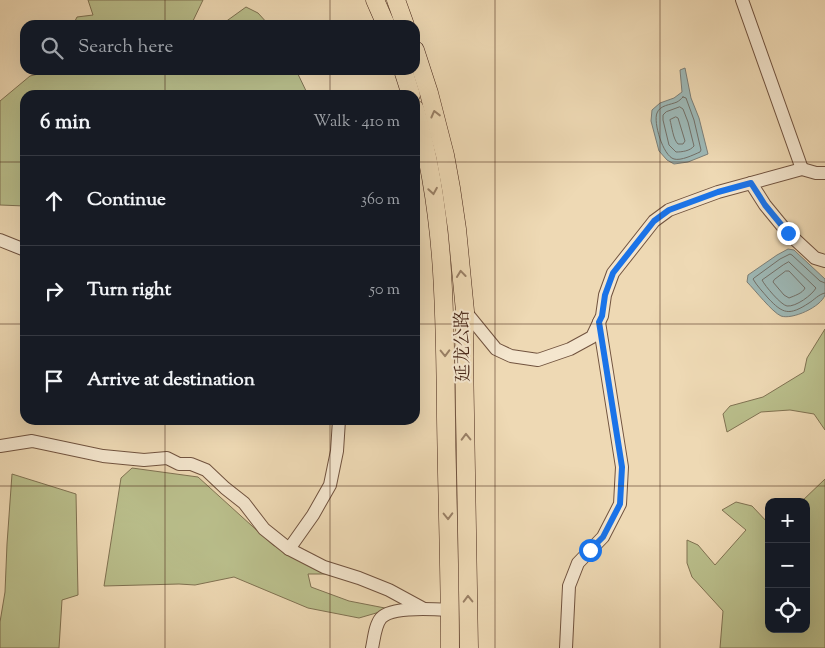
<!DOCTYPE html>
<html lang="en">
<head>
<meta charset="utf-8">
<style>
  body { margin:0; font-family:"Sorts Mill Goudy","Noto Serif SC",serif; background:#20242c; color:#f1f3f6 }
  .controls { position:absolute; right:15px; bottom:15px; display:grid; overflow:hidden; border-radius:10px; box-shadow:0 5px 20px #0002 }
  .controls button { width:45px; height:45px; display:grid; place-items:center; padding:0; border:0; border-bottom:1px solid #363941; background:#171b24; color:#f1f3f6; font:25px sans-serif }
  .stop { position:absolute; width:15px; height:15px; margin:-11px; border:4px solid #1a73e8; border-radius:50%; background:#fff }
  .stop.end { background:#1a73e8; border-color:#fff; box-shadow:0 1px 5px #0008 }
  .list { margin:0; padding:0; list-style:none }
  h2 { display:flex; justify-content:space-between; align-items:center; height:65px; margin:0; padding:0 20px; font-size:21px }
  h2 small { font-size:16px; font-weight:400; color:#9ea1a6 }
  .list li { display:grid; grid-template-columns:32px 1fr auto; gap:15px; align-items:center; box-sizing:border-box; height:90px; padding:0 20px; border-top:1px solid #363941 }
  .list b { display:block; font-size:19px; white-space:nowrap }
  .list em { font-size:16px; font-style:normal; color:#9ea1a6 }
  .icon { flex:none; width:28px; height:28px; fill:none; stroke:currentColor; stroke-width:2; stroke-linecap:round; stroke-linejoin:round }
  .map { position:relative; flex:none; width:825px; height:648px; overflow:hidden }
  .search { position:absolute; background:#171b24; box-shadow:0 5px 20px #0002; left:20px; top:20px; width:400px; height:55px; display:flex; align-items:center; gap:12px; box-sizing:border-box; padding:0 18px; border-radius:15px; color:#9ea1a6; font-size:19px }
  .panel { position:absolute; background:#171b24; box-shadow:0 5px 20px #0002; left:20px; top:90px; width:400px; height:335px; border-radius:15px }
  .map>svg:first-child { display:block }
  .green { fill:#babf8c; stroke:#807252 }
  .water { fill:#9db8b6; stroke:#7b7e77 }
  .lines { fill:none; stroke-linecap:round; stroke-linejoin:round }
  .shore { stroke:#726f67; stroke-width:1 }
  .minor-casing { stroke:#71533f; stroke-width:14 }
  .highway-casing { stroke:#472618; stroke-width:19 }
  .minor { stroke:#f4e6ce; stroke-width:12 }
  .highway { stroke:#eed9b4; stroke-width:18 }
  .oneway { stroke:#9a8066 }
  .route { stroke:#1a73e8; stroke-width:6 }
  .grid { fill:none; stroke:#472618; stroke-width:1; stroke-opacity:0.55 }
  .labels { text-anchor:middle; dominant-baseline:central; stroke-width:4; stroke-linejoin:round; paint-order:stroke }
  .street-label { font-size:18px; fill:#472618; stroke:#f4e6ce }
</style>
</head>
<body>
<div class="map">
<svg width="825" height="648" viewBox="0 0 825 648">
  <rect width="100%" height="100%" fill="#eed9b4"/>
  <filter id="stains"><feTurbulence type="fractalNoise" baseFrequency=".004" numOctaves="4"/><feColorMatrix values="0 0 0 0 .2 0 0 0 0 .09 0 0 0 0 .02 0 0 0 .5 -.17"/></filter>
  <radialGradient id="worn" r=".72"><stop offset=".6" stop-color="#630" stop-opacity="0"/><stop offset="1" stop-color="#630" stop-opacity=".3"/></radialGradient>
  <g class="green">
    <path d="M88,0h115l-12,25h-118l4,-8 16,-2z"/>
    <path d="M246,7l12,6 11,12h-48z"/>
    <path d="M54,70h242l12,25h-174l-13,-4 -5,4h-91v111l-25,-1v-104l30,-25z"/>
    <path d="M825,329v101l-11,-16 -24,-4 -29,2 -34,20 -4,-18 7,-8 33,-9 41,-25 3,-14z"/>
    <path d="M132,468l66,9 75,68 54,29h-19l3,13 38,14 41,8 -31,9 -51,-10 -74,-31 -39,8 -16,-1 -75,2 17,-108z"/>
    <path d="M12,474l64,20 2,101 -16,5 -3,48h-59v-26l5,-30 2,-48z"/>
    <path d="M825,479v169h-105l3,-37 -31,-34 -5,-14v-23l11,5 17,20 31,-35 -24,-20 14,-8 16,4 17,18v105h37v-127h-5z"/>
  </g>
  <g class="water">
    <path d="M685,68l6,30 8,20 9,36 -20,8 -14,2 -7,-4 -8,-9 -8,-30 1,-11 8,-7 14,-5 8,-6 -2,-22z"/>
    <path d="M788,249l6,1 31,29c0,5 0,12 0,16 -4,12 -33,25 -44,21 -9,-4 -26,-26 -34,-34l1,-7 29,-20z"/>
  </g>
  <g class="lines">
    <g class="shore">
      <path d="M683,97l3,1 8,22 7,30 -1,2c-7,3 -19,9 -26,7 -11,-3 -21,-37 -17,-46 3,-8 13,-8 20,-11 2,-1 4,-3 6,-5z"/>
      <path d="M680,107l3,2 5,13 6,24c-4,5 -12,6 -18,6l-7,-7 -6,-25v-5l3,-3z"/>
      <path d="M676,117l2,1 7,23 -2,3h-5c-5,-5 -6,-17 -8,-24z"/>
      <path d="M789,262l27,26c-4,7 -20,19 -29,18 -6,-1 -22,-20 -25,-26l21,-15z"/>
      <path d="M786,271h3l16,17c-2,5 -11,8 -16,10l-5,-3 -11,-13 1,-2z"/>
      <path d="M825,283l-5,-2 -28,-26 -2,-1 -10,5 -26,19 -1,1c4,7 10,13 15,19 15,16 21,18 41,5 5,-3 10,-9 16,-10"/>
    </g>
    <defs>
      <g id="minor">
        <path d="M742,0l60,169"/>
        <path d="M751,183l14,22 23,28 27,25 10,3"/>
        <path d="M0,240l25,10"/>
        <path d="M465,311l31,38 15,7 27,4 32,-11 22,-12 10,-21 3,-21 8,-22 41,-52 15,-11 49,-18 84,-23 14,4h9"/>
        <path d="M0,446l32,-5 71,15 41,4 23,-2 12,6h12l15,6 19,18 19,15 20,26 25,20 35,18 35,11 30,12 35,19"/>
        <path d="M289,549l24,-34 17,-30 7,-34 2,-31"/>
        <path d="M372,648c2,-9 3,-23 9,-30 11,-12 53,-9 69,-8"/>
        <path d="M566,648l3,-62 9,-23 25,-26 17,-33 2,-37 -23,-145"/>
      </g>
      <g id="highway">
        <path d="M375,0l11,25"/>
        <path d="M396,0l9,25"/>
        <path d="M415,50l14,43 16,62 6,33 6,41 8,82 -1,45 5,292"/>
        <path d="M403,70l8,25"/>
        <path d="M415,109c30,100 30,205 31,308 1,77 4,154 4,231"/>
      </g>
    </defs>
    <use href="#minor" class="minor-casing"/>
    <use href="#highway" class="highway-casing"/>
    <use href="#minor" class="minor"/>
    <use href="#highway" class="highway"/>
  </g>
  <defs><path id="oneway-chevron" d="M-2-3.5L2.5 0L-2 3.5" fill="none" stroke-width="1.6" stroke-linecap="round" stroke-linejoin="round" transform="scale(1.25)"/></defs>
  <g class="oneway">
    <use href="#oneway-chevron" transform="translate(435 114) rotate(-104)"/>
    <use href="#oneway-chevron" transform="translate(433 191) rotate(81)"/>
    <use href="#oneway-chevron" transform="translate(461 274) rotate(-96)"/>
    <use href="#oneway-chevron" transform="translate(445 353) rotate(89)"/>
    <use href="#oneway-chevron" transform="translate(466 437) rotate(-91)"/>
    <use href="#oneway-chevron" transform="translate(448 516) rotate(89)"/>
    <use href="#oneway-chevron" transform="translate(468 599) rotate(-91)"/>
  </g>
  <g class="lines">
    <path class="route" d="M590,550l13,-13 17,-33 2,-37 -23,-145 3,-6 3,-21 8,-22 41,-52 15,-11 49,-18 33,-9 14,22 23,28"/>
  </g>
  <path class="grid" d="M165,0v25M330,0v25M495,0v648M660,0v648M165,70v25M330,70v25M0,162h25M415,162h410M0,324h25M415,324h410M165,420v228M330,420v228M0,486h825"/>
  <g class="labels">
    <g class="street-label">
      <text transform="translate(464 346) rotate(-91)">延龙公路</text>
    </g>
  </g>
  <rect width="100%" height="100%" filter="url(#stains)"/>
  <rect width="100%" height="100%" fill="url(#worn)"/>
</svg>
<div class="controls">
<button>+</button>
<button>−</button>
<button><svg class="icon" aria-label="locate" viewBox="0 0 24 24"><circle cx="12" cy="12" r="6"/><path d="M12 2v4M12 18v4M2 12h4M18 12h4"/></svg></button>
</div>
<div class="stop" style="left:590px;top:550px"></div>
<div class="stop end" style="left:788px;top:233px"></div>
<div class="search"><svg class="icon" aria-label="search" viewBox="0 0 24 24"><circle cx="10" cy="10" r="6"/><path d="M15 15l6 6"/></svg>Search here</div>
<section class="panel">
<h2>6 min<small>Walk · 410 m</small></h2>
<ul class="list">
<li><svg class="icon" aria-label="ahead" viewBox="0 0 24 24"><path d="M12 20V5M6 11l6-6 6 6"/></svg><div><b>Continue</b></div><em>360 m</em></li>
<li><svg class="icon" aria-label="right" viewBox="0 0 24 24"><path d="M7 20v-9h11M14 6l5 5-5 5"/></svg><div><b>Turn right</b></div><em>50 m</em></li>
<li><svg class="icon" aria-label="arrive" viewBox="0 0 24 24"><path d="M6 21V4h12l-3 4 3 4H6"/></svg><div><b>Arrive at destination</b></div></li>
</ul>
</section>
</div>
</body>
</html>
